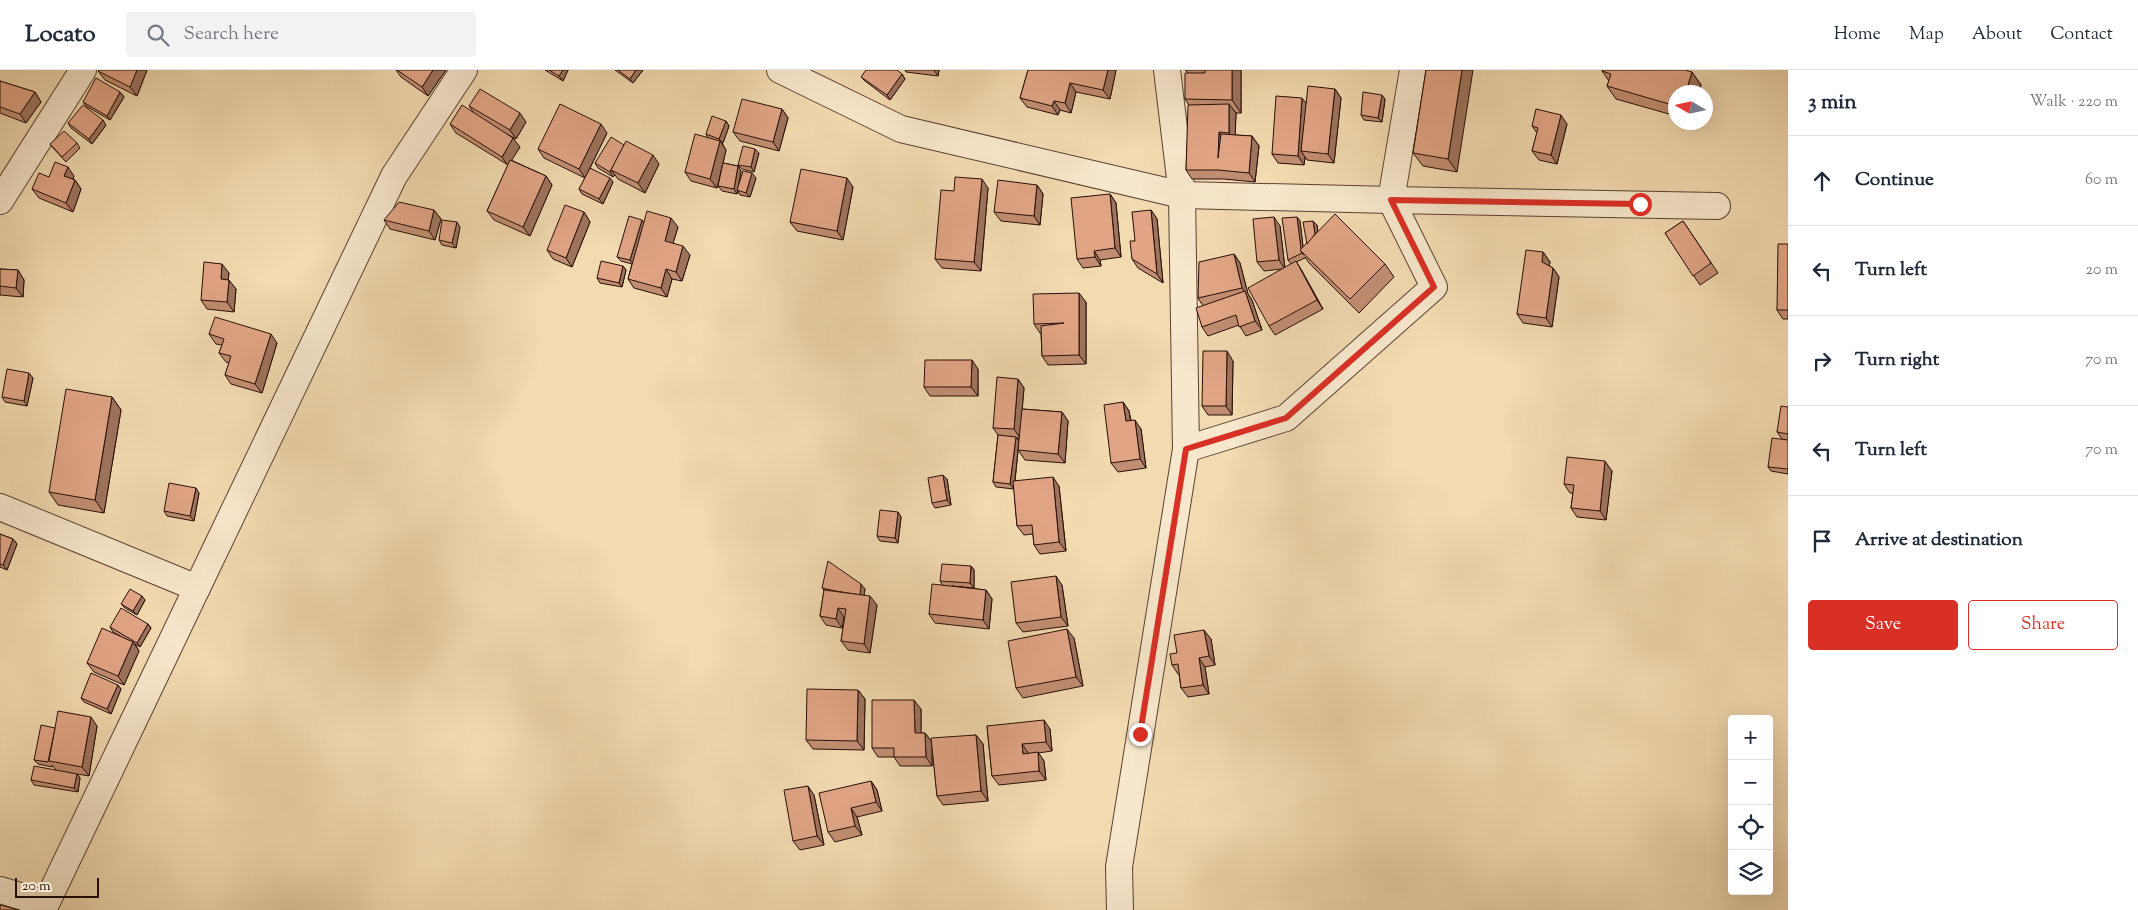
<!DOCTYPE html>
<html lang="en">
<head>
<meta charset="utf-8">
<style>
  body { margin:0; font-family:"Sorts Mill Goudy",serif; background:#f2f2f3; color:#1f2937 }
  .controls { position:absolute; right:15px; bottom:15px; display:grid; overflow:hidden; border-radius:5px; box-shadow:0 5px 20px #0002 }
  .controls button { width:45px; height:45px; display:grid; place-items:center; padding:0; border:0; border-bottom:1px solid #e0e1e3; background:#fff; color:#1f2937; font:25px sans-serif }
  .compass { position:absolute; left:1668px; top:15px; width:45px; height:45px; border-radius:50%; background:#fff; box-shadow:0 5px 20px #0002; rotate:279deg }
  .scale { position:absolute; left:15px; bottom:12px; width:84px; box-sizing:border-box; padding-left:5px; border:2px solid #270e06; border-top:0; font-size:14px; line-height:18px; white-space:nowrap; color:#270e06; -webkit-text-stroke:4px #f7e7cc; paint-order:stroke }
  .stop { position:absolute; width:15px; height:15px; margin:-11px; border:4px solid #d93025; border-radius:50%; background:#fff }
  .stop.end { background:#d93025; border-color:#fff; box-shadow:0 1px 5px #0008 }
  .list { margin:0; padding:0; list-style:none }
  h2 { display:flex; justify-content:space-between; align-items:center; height:65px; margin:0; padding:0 20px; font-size:21px }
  h2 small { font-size:16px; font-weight:400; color:#747a83 }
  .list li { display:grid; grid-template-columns:32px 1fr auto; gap:15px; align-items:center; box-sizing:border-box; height:90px; padding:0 20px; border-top:1px solid #e0e1e3 }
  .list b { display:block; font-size:19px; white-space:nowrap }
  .list em { font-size:16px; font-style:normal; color:#747a83 }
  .actions { display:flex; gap:10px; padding:15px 20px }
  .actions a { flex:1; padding:11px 0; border:1px solid #d93025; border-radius:5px; text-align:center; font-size:18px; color:#d93025 }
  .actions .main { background:#d93025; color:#fff }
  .icon { flex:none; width:28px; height:28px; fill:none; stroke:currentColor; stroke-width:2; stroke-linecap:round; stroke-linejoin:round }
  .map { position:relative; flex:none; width:1788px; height:840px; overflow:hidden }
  header { display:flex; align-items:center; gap:30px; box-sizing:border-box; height:70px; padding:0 25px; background:#fff; border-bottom:1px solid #e0e1e3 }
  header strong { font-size:24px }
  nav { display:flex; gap:28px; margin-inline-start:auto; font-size:18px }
  .search { width:350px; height:45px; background:#f2f2f3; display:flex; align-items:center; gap:12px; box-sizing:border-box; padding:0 18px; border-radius:5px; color:#747a83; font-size:19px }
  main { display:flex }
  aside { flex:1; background:#fff }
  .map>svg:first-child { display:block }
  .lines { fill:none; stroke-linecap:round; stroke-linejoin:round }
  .minor-casing { stroke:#5a4131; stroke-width:28 }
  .minor { stroke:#f7e7cc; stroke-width:26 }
  .wall { fill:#c28e73; stroke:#270e06 }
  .shaded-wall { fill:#9e745e; stroke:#270e06 }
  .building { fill:#e1a586; stroke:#270e06 }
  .route { stroke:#d93025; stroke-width:6 }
</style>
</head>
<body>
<header>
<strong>Locato</strong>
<div class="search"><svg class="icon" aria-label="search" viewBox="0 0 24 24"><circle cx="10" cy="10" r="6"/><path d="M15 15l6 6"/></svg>Search here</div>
<nav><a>Home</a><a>Map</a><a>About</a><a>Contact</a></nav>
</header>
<main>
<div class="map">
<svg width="1788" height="840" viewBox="0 0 1788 840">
  <rect width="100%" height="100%" fill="#f2dab1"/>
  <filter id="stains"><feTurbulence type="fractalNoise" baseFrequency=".004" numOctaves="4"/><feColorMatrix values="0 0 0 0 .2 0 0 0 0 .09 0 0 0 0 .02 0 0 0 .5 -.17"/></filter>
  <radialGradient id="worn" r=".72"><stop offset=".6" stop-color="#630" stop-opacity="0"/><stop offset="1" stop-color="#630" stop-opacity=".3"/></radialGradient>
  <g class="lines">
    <defs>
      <g id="minor">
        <path d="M780,0l121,59 281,66 209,5 22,-130"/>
        <path d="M0,131l83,-131"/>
        <path d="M1186,379l100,-31 148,-131 -43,-87 326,6"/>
        <path d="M0,437l197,81 197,-412 70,-106"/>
        <path d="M0,820l46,14 151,-316"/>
        <path d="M1120,840l-1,-43 67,-418 -4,-254 -15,-125"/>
      </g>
    </defs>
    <use href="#minor" class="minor-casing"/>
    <use href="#minor" class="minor"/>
  </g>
  <g class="wall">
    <path d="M99,0h48l-10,26 -32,-16 -7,-9z"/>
    <path d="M396,0h50l-18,26 -27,-19z"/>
    <path d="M545,0h23l-5,11z"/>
    <path d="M615,0h28l-10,13z"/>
    <path d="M905,0h34l-1,6 -32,-4z"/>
    <path d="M1028,0h88l-6,29 -34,-7 -5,21 -11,-3 -2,5 -31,-8 -7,-9z"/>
    <path d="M1185,0h56v43h-5l-1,22 17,1 7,10 -4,36 -31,-3h-32l-6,-9 3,-65 -4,-6 3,-26z"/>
    <path d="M1426,0l31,102 -34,-6 -10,-13z"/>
    <path d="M1602,1l90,1 9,13 -2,7h-23v24l-60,-17 -9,-13 2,-5z"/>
    <path d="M902,4l3,5 -15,21 -25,-19 -4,-4z"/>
    <path d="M0,11l35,11 6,10 -15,21 -26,-10z"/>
    <path d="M1335,19l6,9 -7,65 -27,-3 -2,-3 -1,8 -26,-2 -6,-9 34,-51z"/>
    <path d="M120,22l4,5 -14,23 -24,-14 -3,-4z"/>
    <path d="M1385,29l-3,23 -18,-2 -3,-5z"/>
    <path d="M469,36l57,16 -10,17 -9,-5 13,13 -9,13 35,16 6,9 -22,51 -36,-16 -7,-9 21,-46 -52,-32 -6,-9 24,-11z"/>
    <path d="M782,39l6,9 -9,33 -39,-10 -7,-9z"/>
    <path d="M726,51l3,5 -6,17h-1l4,7 -3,13 15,3 3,5 -2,13 17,-6 -6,19 -10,-2 -2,-4 -1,3 -15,-3 -4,-5 4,-19 -5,21 -26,-7 -6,-9 23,-34 -2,-4z"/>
    <path d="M68,53l38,2 -14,19 -21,-16z"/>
    <path d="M1567,54l-10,40 -18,-4 -7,-9 5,-18 -5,-7z"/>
    <path d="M607,63l-17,35 23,14 -10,22 -21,-10 -3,-5 6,-11 -41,-20 -6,-9z"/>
    <path d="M77,73l3,5 -14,14 -12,-13 -4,-5z"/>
    <path d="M624,75l35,19 -14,29 -27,-14 -3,-4 -2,2 -15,-9 -3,-5z"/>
    <path d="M759,83l-5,19 -12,-3 -4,-4z"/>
    <path d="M74,106l-1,3 2,1 6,9 -8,23 -34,-14 -7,-9 17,-12z"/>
    <path d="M1037,115l6,9 -3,31 -39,-4 -7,-9z"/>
    <path d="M853,117l-10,53 -46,-9 -7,-9z"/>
    <path d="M988,118l-7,83 -39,-3 -7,-9z"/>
    <path d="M1110,124l6,9 5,54 -21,3 1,6 -18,2 -6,-9z"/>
    <path d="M434,140l7,9 -6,21 -45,-11 -6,-9z"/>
    <path d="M1151,140l6,9 6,64 -25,-15 -6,-9 3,-18z"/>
    <path d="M584,142l6,10 -18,45 -19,-8 -6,-9z"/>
    <path d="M1297,147l3,4 3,26 4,-3 6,-23 4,4 1,7 67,32 9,13 -35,36 -50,-50 -4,-6v1l-9,4 6,9 21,38 -48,26 -6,-9 13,-57 -18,2 -7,-9 23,-36 5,42 6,-4 -3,-4z"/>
    <path d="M642,150l2,2 34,5 -5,16 17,12 -8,26 -10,-2 -5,18 -33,-9 -6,-9 4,-15 -11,-3 -4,-4z"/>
    <path d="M1683,151l35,52 -18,12 -35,-52z"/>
    <path d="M460,157l-4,21 -14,-3 -3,-5z"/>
    <path d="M1788,174v75h-5l-6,-9z"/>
    <path d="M1543,182l7,10 -1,4 4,2 6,9 -7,50 -29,-4 -6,-9z"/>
    <path d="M1234,184l6,9 8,31 4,6 10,30 -16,6 -7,-11 -31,11 -6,-9 1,-21 -5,-8z"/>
    <path d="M623,196l3,4 -4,17 -22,-4 -3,-5z"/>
    <path d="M0,199l18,1 6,10 -1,17 -23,-2z"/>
    <path d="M229,203l-1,7 8,9 -2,23 -27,-3 -6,-9z"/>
    <path d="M1086,232v62l-38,1 -6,-9 -1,-23h-1l-6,-9z"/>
    <path d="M209,264l68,9 -15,50 -31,-9 -6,-9 4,-12 -3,-1 -7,-9 3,-8 -6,-1z"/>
    <path d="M1233,291l-1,54h-24l-6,-9z"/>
    <path d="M978,299v27h-48l-6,-9z"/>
    <path d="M33,308l-6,28 -22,-4 -3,-5z"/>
    <path d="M1018,309l6,9 -2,21 40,3 6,9 -3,42 -40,-3 -7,-10 1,-12h-2l2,3 -4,40 44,5 7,65 -26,3 -6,-9 -1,-11 -9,1 -7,-9 -3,-37 -18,-2 -3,-5 5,-47 -5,-7z"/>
    <path d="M112,327l9,13 -17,103 -46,-8 -9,-13z"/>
    <path d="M1123,332l6,9 2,9 10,9 5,39 -28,4 -7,-9z"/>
    <path d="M1788,337v67l-17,-3 -3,-4 14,-28 -5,-7z"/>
    <path d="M1612,401l-6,49 -29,-3 -6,-9 2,-15h-3l-6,-9z"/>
    <path d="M947,409l4,26 -16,3 -3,-5z"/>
    <path d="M199,423l-5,28 -27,-5 -3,-5z"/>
    <path d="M898,442l3,5 -3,26 -18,-2 -3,-5z"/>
    <path d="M0,464l13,5 4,5 -10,26 -7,-3z"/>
    <path d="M971,496l3,4v18l-22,-2 34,4 6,9 -3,30 -54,-6 -6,-9 14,-28 -3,-5z"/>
    <path d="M1062,515l6,41 -45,6 -7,-9z"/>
    <path d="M822,518l43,1 -1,6 13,10 -7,48 -22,-3 -7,-9 4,-24h-1l-2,11 -16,-3 -6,-9 4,-26z"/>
    <path d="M145,530l-8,15 -12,-7 -4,-4z"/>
    <path d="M148,554l3,4 -11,19 -5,-3 4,7 -15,34 -30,-13 -7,-9 33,-27 -7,-4 -3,-5z"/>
    <path d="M1074,568l9,48 -60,12 -7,-10z"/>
    <path d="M1211,569l4,26 -10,2 4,27 -21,3 -7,-9 -2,-14h-1l-6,-9 5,-12z"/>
    <path d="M118,615l3,4 -10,25 -27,-12 -3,-4z"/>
    <path d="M858,620l7,9 -1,51 -51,-1 -7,-9z"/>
    <path d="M921,639v24h4l7,9 44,-7 7,9 5,57 -45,4 -6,-9 -5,-51v21h-32l-6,-9h-16l-6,-9z"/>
    <path d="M97,656l-8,50 -12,-2 3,4 -2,14 -44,-7 -3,-5 25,-10 -4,-5v2l-14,-3 -4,-4 21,-32z"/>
    <path d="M987,656l63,3 2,22 -14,2 6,8 2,19 -47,5 -7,-9z"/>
    <path d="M871,711l6,9 5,21 -25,6 5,18 -27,7 -7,-10z"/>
    <path d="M814,725l10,50 -24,5 -7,-9z"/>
  </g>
  <g class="shaded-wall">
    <path d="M137,0h10l-10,26 -7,-9z"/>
    <path d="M433,0h13l-18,26 -6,-9z"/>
    <path d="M563,0h5l-5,11 -4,-5z"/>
    <path d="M636,0h7l-10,13 -3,-4z"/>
    <path d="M934,0h5l-1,6z"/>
    <path d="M1108,0h8l-6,29 -7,-9z"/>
    <path d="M1232,0h9v43l-9,-13z"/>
    <path d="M1462,0h11l-16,102 -9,-13z"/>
    <path d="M1692,2l9,13 -2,7h-13z"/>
    <path d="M902,4l3,5 -15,21 -3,-5z"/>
    <path d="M1070,13l6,9 -5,21 -6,-10z"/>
    <path d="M1335,19l6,9 -7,65 -6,-9z"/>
    <path d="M35,22l6,10 -15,21 -6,-9z"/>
    <path d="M120,22l4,5 -14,23 -3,-4z"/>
    <path d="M1382,25l3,4 -3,23 -4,-4z"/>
    <path d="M1302,28l7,9 -8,44 4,6 -1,8 -6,-9z"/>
    <path d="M1054,31l6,9 -2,5 -6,-9z"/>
    <path d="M1229,34l7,9 -1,29 -6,-9z"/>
    <path d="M782,39l6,9 -9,33 -6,-9z"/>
    <path d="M520,43l6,9 -10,17 -6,-9z"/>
    <path d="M1561,45l6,9 -10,40 -6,-9z"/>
    <path d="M103,50l3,5 -14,19 -3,-5z"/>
    <path d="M726,51l3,5 -6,17 -4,-4z"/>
    <path d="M601,54l6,9 -22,45 -6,-9z"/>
    <path d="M1219,62l6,9 -7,17z"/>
    <path d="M1252,66l7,10 -4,36 -6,-9z"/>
    <path d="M513,68l7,9 -12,19 -6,-9z"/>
    <path d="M720,71l6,9 -9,38 -7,-9z"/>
    <path d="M755,79l4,4 -5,19 -3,-5z"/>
    <path d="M653,85l6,9 -14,29 -7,-10z"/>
    <path d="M738,96l3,5 -4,23 -3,-5z"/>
    <path d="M68,97l6,9 -3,9 -7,-9z"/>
    <path d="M611,100l4,5 -2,2 -3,-5z"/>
    <path d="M752,103l4,5 -6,19 -4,-4z"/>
    <path d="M546,106l6,9 -22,51 -7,-9z"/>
    <path d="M610,108l3,4 -10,22 -4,-5z"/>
    <path d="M847,108l6,9 -10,53 -6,-9z"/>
    <path d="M982,109l6,9 -7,83 -7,-9z"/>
    <path d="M75,110l6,9 -8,23 -7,-9z"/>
    <path d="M1037,115l6,9 -3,31 -6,-9z"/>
    <path d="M1110,124l6,9 5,54 -6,-9z"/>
    <path d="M434,140l7,9 -6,21 -6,-9z"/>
    <path d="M1151,140l6,9 6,64 -6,-9z"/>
    <path d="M584,142l6,10 -18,45 -6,-9z"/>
    <path d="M1274,147l6,9 5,43 -6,-9z"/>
    <path d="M1297,147l3,4 4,34 -3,-3z"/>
    <path d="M671,148l7,9 -7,23 -6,-9z"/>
    <path d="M642,150l4,5 -12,40 -4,-5z"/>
    <path d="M1313,151l4,4 2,19 -3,-5z"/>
    <path d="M457,152l3,5 -4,21 -4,-5z"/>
    <path d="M683,176l7,9 -8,26 -6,-9z"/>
    <path d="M1094,181l6,9 1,6 -6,-9z"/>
    <path d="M1543,182l7,10 -2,10 -6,-10z"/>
    <path d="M1234,184l6,9 8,31 4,6 10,30 -7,-9 -9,-27 -4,-6z"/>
    <path d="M1296,191l6,10 21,38 -6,-9z"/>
    <path d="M222,194l7,9 -2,15 -6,-9z"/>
    <path d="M623,196l3,4 -4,17 -3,-4z"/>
    <path d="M1553,198l6,9 -7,50 -6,-9z"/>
    <path d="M666,199l6,10 -5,18 -6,-9z"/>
    <path d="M18,200l6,10 -1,17 -7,-9z"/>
    <path d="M229,210l7,9 -2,23 -7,-10z"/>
    <path d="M1079,223l7,9v62l-7,-9z"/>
    <path d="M271,264l6,9 -15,50 -7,-9z"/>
    <path d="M1227,281l6,10 -1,54 -6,-9z"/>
    <path d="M972,290l6,9v27l-7,-9z"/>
    <path d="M29,303l4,5 -6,28 -3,-5z"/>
    <path d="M1018,309l6,9 -4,50 -6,-9z"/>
    <path d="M112,327l9,13 -17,103 -9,-13z"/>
    <path d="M1123,332l6,9 3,19 -6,-9z"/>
    <path d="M1062,342l6,9 -3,42 -7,-9z"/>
    <path d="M1135,350l6,9 5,39 -6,-9z"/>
    <path d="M1016,367l3,4 -5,48 -4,-5z"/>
    <path d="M1605,391l7,10 -6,49 -6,-9z"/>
    <path d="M943,405l4,4 4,26 -4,-5z"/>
    <path d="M1053,407l6,9 7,65 -7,-9z"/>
    <path d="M196,418l3,5 -5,28 -4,-5z"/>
    <path d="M898,442l3,5 -3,26 -3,-5z"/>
    <path d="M13,469l4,5 -10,26 -4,-5z"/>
    <path d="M971,496l3,4v18l-4,-5z"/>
    <path d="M1056,506l6,9 6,41 -7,-9z"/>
    <path d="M861,514l4,5 -2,12 -3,-5z"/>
    <path d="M986,520l6,9 -3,30 -6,-9z"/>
    <path d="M142,526l3,4 -8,15 -4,-4z"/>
    <path d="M870,526l7,9 -7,48 -6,-9z"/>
    <path d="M838,538l6,9 -2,11 -6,-9z"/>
    <path d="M148,554l3,4 -11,19 -3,-4z"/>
    <path d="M1067,559l7,9 9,48 -7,-9z"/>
    <path d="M1204,560l7,9 4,26 -6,-9z"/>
    <path d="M133,572l6,9 -15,34 -6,-9z"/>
    <path d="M1199,588l6,9 4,27 -6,-9z"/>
    <path d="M118,615l3,4 -10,25 -4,-5z"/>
    <path d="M858,620l7,9 -1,51 -7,-9z"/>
    <path d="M914,630l7,9v34l-6,-10z"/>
    <path d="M91,647l6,9 -8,50 -7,-9z"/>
    <path d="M1044,650l6,9 2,22 -6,-9z"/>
    <path d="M925,663l7,9v24l-6,-9z"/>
    <path d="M976,665l7,9 5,57 -7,-10z"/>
    <path d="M1022,674l7,10h-6z"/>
    <path d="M1038,682l6,9 2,19 -7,-9z"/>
    <path d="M77,704l3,4 -2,14 -4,-4z"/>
    <path d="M871,711l6,9 5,21 -6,-9z"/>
    <path d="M808,716l6,9 10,50 -7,-9z"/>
    <path d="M851,738l6,9 5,18 -7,-9z"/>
  </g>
  <g class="building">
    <path d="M99,0h38l-7,17 -32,-16z"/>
    <path d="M397,0h36l-11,17z"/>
    <path d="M549,0h14l-4,6z"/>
    <path d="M618,0h18l-6,9z"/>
    <path d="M866,0h31l5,4 -15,21 -26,-18z"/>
    <path d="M1028,0h80l-5,20 -33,-7 -5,20 -11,-2 -2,5 -32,-8z"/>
    <path d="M1205,0h27v30l-47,-1v-26h20z"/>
    <path d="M1426,0h36l-14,89 -35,-6z"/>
    <path d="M1602,0h83l7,2 -6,20h-10v14l-69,-20 4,-12 -9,-3z"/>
    <path d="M96,8l24,14 -13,24 -24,-14z"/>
    <path d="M0,11l35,11 -15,22 -20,-7z"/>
    <path d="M1308,16l27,3 -7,65 -27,-3z"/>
    <path d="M480,19l40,24 -10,17 -41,-24z"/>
    <path d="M1363,22l19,3 -4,23 -17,-3z"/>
    <path d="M1276,26l26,2 -4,58 -26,-2z"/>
    <path d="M742,29l40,10 -9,33 -40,-10z"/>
    <path d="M560,34l41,20 -22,45 -41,-20z"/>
    <path d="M1229,34v29l-10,-1 -1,26 3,-24 31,2 -3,37 -31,-3h-32l2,-65z"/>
    <path d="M83,35l20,15 -14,19 -21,-16z"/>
    <path d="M462,35l51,33 -11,19 -52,-33z"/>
    <path d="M1536,39l25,6 -10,40 -19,-4 6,-23 -6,-2z"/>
    <path d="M712,46l14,5 -7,18 -13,-5z"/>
    <path d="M64,61l13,12 -15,14 -12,-13z"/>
    <path d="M695,64l25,7 -10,38 -25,-7z"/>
    <path d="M611,67l13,8 -14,27 -15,-9z"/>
    <path d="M626,71l27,14 -15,28 -27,-13z"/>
    <path d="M743,76l12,3 -4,18 -13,-2z"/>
    <path d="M510,90l36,16 -23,51 -36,-16z"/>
    <path d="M55,92l13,5 -4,9 11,4 -9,23 -34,-14 7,-16 10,4z"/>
    <path d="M723,93l15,3 -4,23 -16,-3z"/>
    <path d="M590,98l20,10 -11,21 -20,-10z"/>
    <path d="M801,99l46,9 -10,53 -47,-9z"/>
    <path d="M743,101l9,2 -6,20 -9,-3z"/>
    <path d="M955,107l27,2 -8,83 -39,-3 6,-69 13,1z"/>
    <path d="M998,110l39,5 -3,31 -40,-4z"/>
    <path d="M1110,124l5,54 -21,3 1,6 -18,2 -6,-61z"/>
    <path d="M399,132l35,8 -5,21 -45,-11z"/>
    <path d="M565,135l19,7 -18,46 -19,-8z"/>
    <path d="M1151,140l6,64 -25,-15 -2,-18h5l-3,-29z"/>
    <path d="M647,141l24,7 -6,23 18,5 -7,26 -10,-3 -5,19 -33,-9z"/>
    <path d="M1335,144l50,50 -35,35 -50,-49z"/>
    <path d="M629,146l13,4 -12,40 -13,-3z"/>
    <path d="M1274,147l5,43 -22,2 -4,-43z"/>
    <path d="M1297,147l4,32 -1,1 2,3 -14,7 -6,-42z"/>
    <path d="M442,150l15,2 -5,21 -13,-3z"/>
    <path d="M1313,151l2,13 -8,10 -4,-22z"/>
    <path d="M1683,151l28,42 -18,13 -28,-43z"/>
    <path d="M1778,174h10v66h-11z"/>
    <path d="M1526,180l17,2 -1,10 11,6 -7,50 -29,-4z"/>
    <path d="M1234,184l8,34 -44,10 1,-36z"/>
    <path d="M601,191l22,5 -4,17 -22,-5z"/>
    <path d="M1296,191l21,39 -48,26 -21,-38z"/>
    <path d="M204,192l18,2 -1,15 8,1 -2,22 -26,-2z"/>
    <path d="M0,199l18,1 -2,18 -16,-2z"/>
    <path d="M1245,221l10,30 -16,6 -3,-12 -34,12 -6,-19z"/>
    <path d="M1079,223v62l-37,1 -1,-30 23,-3 -30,1 -1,-30z"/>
    <path d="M215,247l56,17 -16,50 -30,-9 6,-19 -12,-3 5,-14 -15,-5z"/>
    <path d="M1203,281h24l-1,55h-24z"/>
    <path d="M925,290h47l-1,27h-47z"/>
    <path d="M7,299l22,4 -5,28 -22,-4z"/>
    <path d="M997,307l21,2 -4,50 -21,-1z"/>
    <path d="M66,319l46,8 -17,103 -46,-8z"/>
    <path d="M1123,332l3,19 9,-1 5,39 -29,4 -7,-58z"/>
    <path d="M1781,336l7,1v27l-11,-2z"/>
    <path d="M1022,339l40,3 -4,42 -40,-4z"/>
    <path d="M998,365l18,2 -6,47 -17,-2z"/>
    <path d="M1772,368l16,2v29l-20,-2z"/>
    <path d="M1567,387l38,4 -5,50 -29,-3 3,-23 -10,-1z"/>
    <path d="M943,405l4,25 -15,3 -4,-25z"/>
    <path d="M1053,407l6,65 -25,3 -2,-20 -15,1 -4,-45z"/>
    <path d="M169,413l27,5 -6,28 -26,-5z"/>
    <path d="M880,440l18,2 -3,26 -18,-2z"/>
    <path d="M0,464l13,5 -10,26 -3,-1z"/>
    <path d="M828,491l33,23 -1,11 -24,-4 -14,-3z"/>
    <path d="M942,494l29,2 -1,17 -30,-2z"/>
    <path d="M1056,506l5,41 -45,6 -5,-41z"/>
    <path d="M932,514l54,6 -3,30 -54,-6z"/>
    <path d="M130,519l12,7 -9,15 -12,-7z"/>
    <path d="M824,520l46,6 -6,48 -23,-3 5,-32 -8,-1 -2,11 -16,-3z"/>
    <path d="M121,538l27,16 -11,19 -27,-16z"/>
    <path d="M102,558l31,14 -15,34 -31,-13z"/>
    <path d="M1067,559l9,48 -60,11 -8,-47z"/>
    <path d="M1204,560l5,26 -10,2 4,27 -22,3 -3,-24 -6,1 -2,-11 7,-1 -3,-18z"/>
    <path d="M91,603l27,12 -11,24 -26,-11z"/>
    <path d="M807,619l51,1 -1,51 -51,-1z"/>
    <path d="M872,630h42l1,33h10l1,24h-32v-9h-22z"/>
    <path d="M58,641l33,6 -9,50 -33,-6z"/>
    <path d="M1044,650l2,22 -24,2 1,10 15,-2 1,19 -47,5 -5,-50z"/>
    <path d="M41,655l14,3 -7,34 -14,-2z"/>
    <path d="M976,665l5,56 -44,5 -6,-58z"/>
    <path d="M34,696l43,8 -3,14 -43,-8z"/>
    <path d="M871,711l5,21 -25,6 4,18 -27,6 -9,-39z"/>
    <path d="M808,716l9,50 -24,5 -9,-51z"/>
    <path d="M0,835l19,5h-19z"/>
  </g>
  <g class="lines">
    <path class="route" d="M1140,664l46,-285 100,-31 148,-131 -43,-87 249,4"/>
  </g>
  <rect width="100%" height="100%" filter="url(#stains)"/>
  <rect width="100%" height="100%" fill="url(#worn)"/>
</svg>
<div class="controls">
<button>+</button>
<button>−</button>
<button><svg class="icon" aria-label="locate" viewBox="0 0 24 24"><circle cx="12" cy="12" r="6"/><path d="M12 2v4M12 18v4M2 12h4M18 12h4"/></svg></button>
<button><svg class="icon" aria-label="layers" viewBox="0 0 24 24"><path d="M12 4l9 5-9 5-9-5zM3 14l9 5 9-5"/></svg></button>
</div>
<svg class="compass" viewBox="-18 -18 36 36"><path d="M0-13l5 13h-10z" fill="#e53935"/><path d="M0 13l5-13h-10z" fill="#747a83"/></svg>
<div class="scale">20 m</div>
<div class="stop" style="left:1640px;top:134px"></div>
<div class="stop end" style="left:1140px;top:664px"></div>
</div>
<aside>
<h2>3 min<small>Walk · 220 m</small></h2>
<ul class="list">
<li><svg class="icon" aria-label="ahead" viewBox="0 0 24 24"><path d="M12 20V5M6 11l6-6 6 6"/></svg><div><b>Continue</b></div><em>60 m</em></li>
<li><svg class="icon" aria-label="left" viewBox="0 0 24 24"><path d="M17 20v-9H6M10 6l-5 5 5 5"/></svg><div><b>Turn left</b></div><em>20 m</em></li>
<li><svg class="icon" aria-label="right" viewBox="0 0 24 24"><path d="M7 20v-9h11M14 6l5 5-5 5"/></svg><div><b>Turn right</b></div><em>70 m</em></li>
<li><svg class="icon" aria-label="left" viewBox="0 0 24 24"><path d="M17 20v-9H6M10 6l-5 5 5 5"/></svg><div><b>Turn left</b></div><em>70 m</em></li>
<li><svg class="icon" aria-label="arrive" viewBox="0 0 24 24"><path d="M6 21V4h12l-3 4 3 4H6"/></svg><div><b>Arrive at destination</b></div></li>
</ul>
<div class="actions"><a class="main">Save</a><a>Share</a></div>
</aside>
</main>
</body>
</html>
